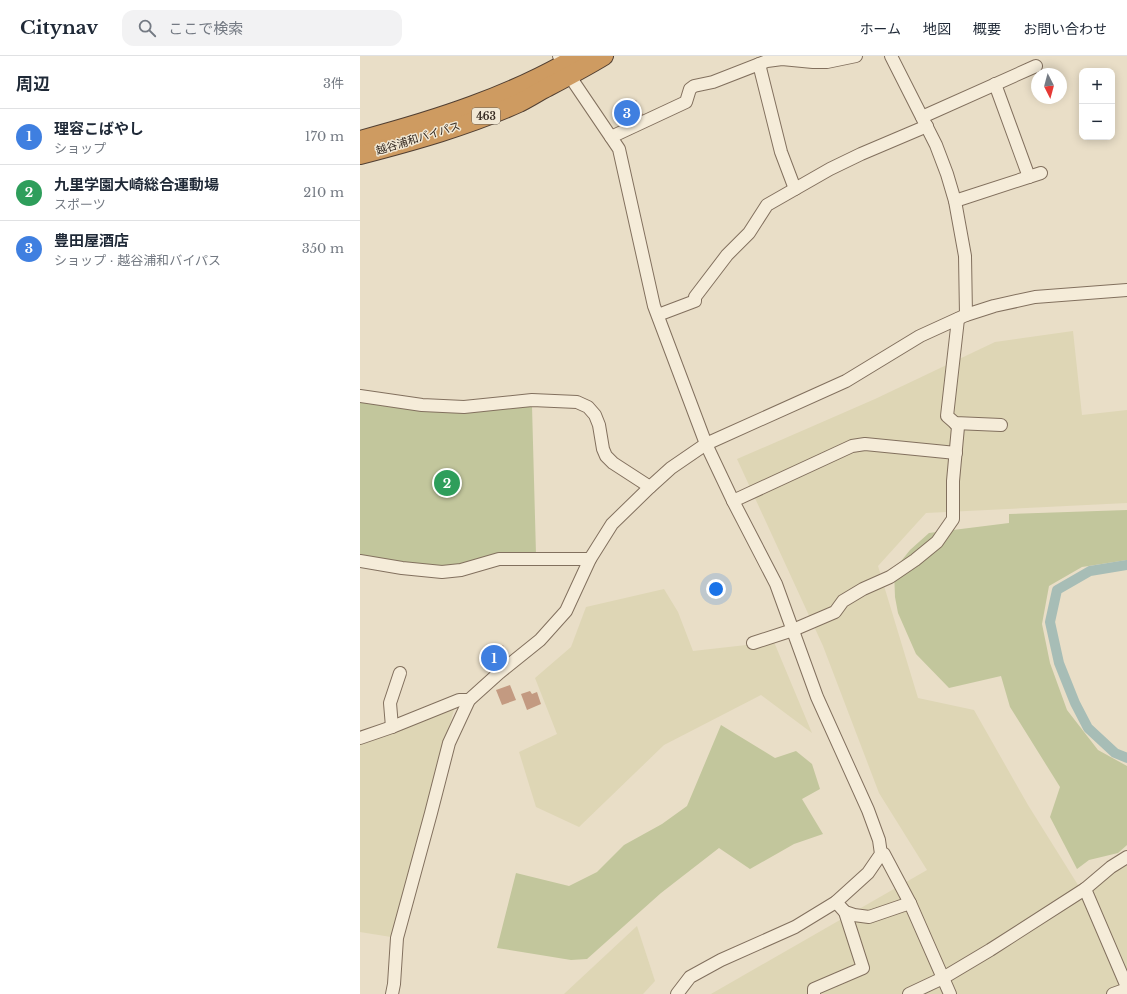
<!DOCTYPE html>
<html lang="ja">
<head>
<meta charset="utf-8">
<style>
  body { margin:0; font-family:"Libre Baskerville","Noto Sans JP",serif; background:#f2f2f3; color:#1f2937 }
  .controls { position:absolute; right:12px; top:12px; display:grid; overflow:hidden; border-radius:8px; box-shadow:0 2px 10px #0003 }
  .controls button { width:36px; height:36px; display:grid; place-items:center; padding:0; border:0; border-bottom:1px solid #e0e1e3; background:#fff; color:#1f2937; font:20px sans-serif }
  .compass { position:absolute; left:671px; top:12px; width:36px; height:36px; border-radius:50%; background:#fff; box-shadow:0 2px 10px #0003; rotate:174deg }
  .you { position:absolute; left:356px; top:533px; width:14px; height:14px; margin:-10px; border:3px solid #fff; border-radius:50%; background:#1a73e8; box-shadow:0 0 0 6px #1a73e833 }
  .badge { display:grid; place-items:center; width:26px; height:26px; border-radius:50%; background:#8a3538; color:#fff; font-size:13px; font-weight:700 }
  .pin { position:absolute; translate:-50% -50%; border:2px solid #fff; box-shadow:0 1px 4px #0006 }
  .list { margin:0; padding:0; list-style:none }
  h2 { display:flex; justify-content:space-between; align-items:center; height:52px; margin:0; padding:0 16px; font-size:17px }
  h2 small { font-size:13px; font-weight:400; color:#747a83 }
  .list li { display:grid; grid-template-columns:26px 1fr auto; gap:12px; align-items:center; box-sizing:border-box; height:56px; padding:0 16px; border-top:1px solid #e0e1e3 }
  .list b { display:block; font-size:15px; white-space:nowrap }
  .list p { margin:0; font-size:13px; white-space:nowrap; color:#747a83 }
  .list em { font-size:13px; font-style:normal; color:#747a83 }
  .icon { flex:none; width:22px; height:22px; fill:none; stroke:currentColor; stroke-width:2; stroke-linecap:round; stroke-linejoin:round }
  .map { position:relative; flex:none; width:767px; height:938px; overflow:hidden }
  header { display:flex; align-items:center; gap:24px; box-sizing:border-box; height:56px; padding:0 20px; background:#fff; border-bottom:1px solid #e0e1e3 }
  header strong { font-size:19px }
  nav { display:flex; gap:22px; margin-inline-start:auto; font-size:14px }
  .search { width:280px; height:36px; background:#f2f2f3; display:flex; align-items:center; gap:10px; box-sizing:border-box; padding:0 14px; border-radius:12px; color:#747a83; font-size:15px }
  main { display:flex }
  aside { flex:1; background:#fff }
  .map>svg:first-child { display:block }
  .farmland { fill:#ded6b5 }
  .green { fill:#c2c69c }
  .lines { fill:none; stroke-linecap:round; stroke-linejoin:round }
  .canal { stroke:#a7bdb6; stroke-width:10 }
  .building { fill:#c39a81 }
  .minor-casing { stroke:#82705e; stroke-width:14 }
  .highway-casing { stroke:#513f32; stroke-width:20 }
  .minor { stroke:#f5ecd9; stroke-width:12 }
  .highway { stroke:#ce9b61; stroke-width:18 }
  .labels { text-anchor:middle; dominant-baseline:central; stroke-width:3; stroke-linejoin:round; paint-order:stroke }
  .shield { fill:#f1e8d5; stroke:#6d6256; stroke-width:1 }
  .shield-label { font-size:10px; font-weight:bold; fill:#342920 }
  .street-label { font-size:11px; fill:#342920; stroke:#f1e8d5 }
</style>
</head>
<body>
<header>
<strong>Citynav</strong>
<div class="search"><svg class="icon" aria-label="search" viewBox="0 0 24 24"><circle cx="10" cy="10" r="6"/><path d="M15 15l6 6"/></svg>ここで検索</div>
<nav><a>ホーム</a><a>地図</a><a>概要</a><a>お問い合わせ</a></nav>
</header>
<main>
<aside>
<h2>周辺<small>3件</small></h2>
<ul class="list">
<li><span class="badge" style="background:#3f7fe0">1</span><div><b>理容こばやし</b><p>ショップ</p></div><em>170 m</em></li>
<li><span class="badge" style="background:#2e9e5b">2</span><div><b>九里学園大崎総合運動場</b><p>スポーツ</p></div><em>210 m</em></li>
<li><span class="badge" style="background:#3f7fe0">3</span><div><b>豊田屋酒店</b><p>ショップ · 越谷浦和バイパス</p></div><em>350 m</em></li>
</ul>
</aside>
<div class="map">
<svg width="767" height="938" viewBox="0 0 767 938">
  <rect width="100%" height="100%" fill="#e9dec7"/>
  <g class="farmland">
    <path d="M713,275l9,84 45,-5v93l-201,10 -48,53 40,132 56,12 54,95 50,80 49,-20v129h-416l216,-124 -48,-77 -56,-147 -86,-187 138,-60 120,-57z"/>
    <path d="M304,533l14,23 15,39 81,-9 38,91 -51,-38 -97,50 -85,82 -43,-20 -17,-55 38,-18 -22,-56 36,-31 15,-40z"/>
    <path d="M95,650l-64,231 -31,-5v-189z"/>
    <path d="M277,870l18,55 -12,13h-79z"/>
  </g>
  <g class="green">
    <path d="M0,346l106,10 66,-6 4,148 -92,13 -56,-6 -28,-6z"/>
    <path d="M767,454v50l-45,7 -33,19 -7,38 8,39 17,47 31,40 29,16v79l-9,8 -29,7 -12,9 -27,-52 10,-30 -50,-80 -9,-31 -52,12 -33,-34 -18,-41 -3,-16 -1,-27 16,-20 19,-17 80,-10v-9z"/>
    <path d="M361,669l54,33 21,-7 16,13 8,25 -18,10 21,35 -29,10 -44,25 -31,-21 -58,45 -74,66 -16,1 -74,-12 19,-75 53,13 28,-14 27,-27 38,-21 25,-18z"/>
  </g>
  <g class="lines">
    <path class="canal" d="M767,509l-37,6 -33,19 -7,32 9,41 16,40 13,25 27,25 12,5"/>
  </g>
  <g class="building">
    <path d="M276,44l9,19 -6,3 -2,-5 -18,8 -7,-14z"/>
    <path d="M132,589l2,4 9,-4 6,13 -17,7 -7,-17z"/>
    <path d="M150,629l6,15 -14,5 -6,-15z"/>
    <path d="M170,635l2,3 5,-2 4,12 -14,6 -6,-16z"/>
  </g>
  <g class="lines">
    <defs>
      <g id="minor">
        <path d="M199,0l16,28 44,65 35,157 52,138 27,57 43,83 41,113 51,113 11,30 2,14 -13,19 -32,29 -41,25 -74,33 -31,17 -13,17"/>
        <path d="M531,0l45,89 11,29 8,27 10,55 1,59"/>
        <path d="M399,8l22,88 14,37"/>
        <path d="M635,28l34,93"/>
        <path d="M562,61l114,-51"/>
        <path d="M251,81l75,-35 4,-13 4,-3 19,-4 54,-21 15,-2 31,3h14l29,-6"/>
        <path d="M595,145l86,-28"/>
        <path d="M298,259l37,-14v-4l32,-42 22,-22 18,-28 63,-36 31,-15 66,-28"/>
        <path d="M598,263l-11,97 8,7 46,2"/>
        <path d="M0,340l62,9 42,2 68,-7 45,2 11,5 7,8 4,10 4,24 3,7 7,7 37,24"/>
        <path d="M373,445l119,-55 13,-2 91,9"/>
        <path d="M0,505l42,7 40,4 19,-2 38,-11h91"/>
        <path d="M393,587l40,-13 42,-18 8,-11 20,-12 27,-12 25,-17 22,-18 16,-23v-38l5,-54 -3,-4"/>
        <path d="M32,671l-2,-24 10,-30"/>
        <path d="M0,682l32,-11 67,-27h10"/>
        <path d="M521,798h3l26,49 40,91"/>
        <path d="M767,801l-16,10 -26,22 42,98"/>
        <path d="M485,856l9,3 15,2 41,-14"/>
        <path d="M32,938l2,-10 3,-46 34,-125 18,-70 20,-43 30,-27 41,-33 26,-29 24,-52 22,-35 38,-37 21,-19 35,-24 140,-63 74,-45 46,-21 28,-9 41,-9 92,-7"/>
        <path d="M454,938v-5l49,-21 -18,-56 -9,-10"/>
        <path d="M549,938l34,-16 47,-28 95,-61"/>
        <path d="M753,938l14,-5"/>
      </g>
      <g id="highway">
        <path d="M0,84c75,-20 151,-44 218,-84"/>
        <path d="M0,99c54,-14 108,-29 159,-52 10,-5 19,-11 29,-16 19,-10 38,-20 56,-31"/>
      </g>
    </defs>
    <use href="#minor" class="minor-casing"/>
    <use href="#highway" class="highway-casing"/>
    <use href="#minor" class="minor"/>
    <use href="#highway" class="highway"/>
  </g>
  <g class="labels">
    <rect class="shield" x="112" y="52" width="28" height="16" rx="3"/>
    <g class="shield-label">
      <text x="126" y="60">463</text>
    </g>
    <g class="street-label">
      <text transform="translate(58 82) rotate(-17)">越谷浦和バイパス</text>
    </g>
  </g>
</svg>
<div class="controls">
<button>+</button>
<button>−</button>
</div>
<svg class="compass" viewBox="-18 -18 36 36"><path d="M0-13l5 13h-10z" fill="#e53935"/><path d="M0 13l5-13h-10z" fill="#747a83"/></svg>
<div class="you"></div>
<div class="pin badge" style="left:134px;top:602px;background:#3f7fe0">1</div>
<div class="pin badge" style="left:87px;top:427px;background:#2e9e5b">2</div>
<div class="pin badge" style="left:267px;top:57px;background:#3f7fe0">3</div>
</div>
</main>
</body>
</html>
